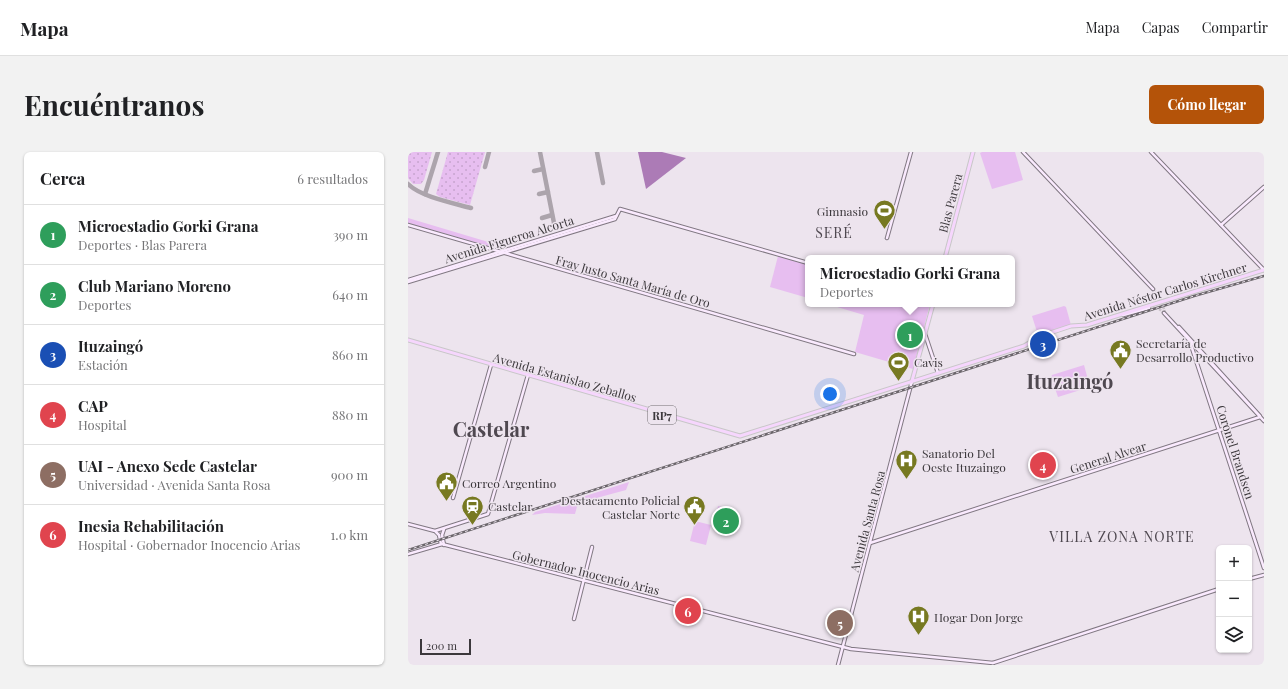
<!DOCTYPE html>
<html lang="es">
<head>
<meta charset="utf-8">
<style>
  body { margin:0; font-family:"Playfair Display",serif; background:#f2f2f2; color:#202124 }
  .controls { position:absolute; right:12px; bottom:12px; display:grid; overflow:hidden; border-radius:6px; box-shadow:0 1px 3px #0004 }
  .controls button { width:36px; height:36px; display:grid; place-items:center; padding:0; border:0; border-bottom:1px solid #e0e0e0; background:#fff; color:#202124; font:20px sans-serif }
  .scale { position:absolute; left:12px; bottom:10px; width:51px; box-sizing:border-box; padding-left:4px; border:2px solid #3c383c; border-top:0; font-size:11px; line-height:14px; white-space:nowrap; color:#3c383c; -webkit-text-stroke:3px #ede4ee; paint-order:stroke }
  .you { position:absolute; left:422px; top:242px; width:14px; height:14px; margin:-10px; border:3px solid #fff; border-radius:50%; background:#1a73e8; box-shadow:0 0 0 6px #1a73e833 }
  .badge { display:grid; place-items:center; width:26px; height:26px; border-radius:50%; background:#b45309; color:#fff; font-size:13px; font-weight:700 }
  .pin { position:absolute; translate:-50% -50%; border:2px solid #fff; box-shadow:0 1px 4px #0006 }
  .popup { position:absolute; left:397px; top:103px; width:210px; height:52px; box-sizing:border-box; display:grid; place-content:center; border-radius:6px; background:#fff; filter:drop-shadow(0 1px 3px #0005); font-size:13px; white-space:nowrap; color:#757577 }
  .popup b { font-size:15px; color:#202124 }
  .popup::after { content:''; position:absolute; left:50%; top:100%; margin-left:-8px; border:8px solid transparent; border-top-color:#fff }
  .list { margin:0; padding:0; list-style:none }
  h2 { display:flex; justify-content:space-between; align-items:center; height:52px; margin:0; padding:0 16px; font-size:17px }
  h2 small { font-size:13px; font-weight:400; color:#757577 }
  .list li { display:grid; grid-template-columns:26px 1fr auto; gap:12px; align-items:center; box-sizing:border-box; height:60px; padding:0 16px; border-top:1px solid #e0e0e0 }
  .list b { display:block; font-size:15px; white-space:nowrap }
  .list p { margin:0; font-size:13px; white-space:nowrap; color:#757577 }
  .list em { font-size:13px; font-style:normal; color:#757577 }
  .icon { flex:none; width:22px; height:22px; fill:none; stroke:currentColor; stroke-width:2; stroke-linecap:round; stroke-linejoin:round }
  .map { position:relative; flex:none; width:856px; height:513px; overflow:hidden; border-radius:6px }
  header { display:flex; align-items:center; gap:24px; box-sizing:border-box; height:56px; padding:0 20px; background:#fff; border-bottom:1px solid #e0e0e0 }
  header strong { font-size:19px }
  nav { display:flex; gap:22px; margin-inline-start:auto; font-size:14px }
  .intro { display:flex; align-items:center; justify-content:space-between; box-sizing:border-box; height:96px; padding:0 24px }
  h1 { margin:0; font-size:28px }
  .button { padding:10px 18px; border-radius:6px; background:#b45309; color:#fff; font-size:14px; font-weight:700 }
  main { display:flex; gap:24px; padding:0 24px }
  aside { flex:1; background:#fff; border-radius:6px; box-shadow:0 1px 3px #0004 }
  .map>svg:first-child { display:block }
  .grass { fill:url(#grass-dots) }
  .park { fill:#e7bef0 }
  .water { fill:#ac7bb6 }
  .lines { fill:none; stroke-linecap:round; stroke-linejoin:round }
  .taxiway { stroke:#aca4ac; stroke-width:4.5 }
  .secondary-tunnel { stroke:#cac2ca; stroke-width:2.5; stroke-dasharray:2.5 1; stroke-linecap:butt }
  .secondary-casing { stroke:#807882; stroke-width:4.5 }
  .primary-casing { stroke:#c8c7c8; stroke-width:5 }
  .secondary { stroke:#faeafe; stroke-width:2.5 }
  .primary { stroke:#f6d6fd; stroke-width:3 }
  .rail-casing { stroke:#6a656a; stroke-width:2.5 }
  .rail { stroke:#ede4ee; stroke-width:1; stroke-dasharray:3; stroke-linecap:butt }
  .labels { text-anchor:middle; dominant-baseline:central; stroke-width:3; stroke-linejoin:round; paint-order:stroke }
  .shield { fill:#ede4ee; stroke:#716c71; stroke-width:1 }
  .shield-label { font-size:11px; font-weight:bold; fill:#3c383c }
  .street-label { font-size:12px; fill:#3c383c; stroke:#ede4ee }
  .poi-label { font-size:12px; fill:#3c383c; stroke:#ede4ee; text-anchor:start }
  .quarter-label { font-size:14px; letter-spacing:1px; fill:#4f4850; stroke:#ede4ee }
  .town-label { font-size:20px; font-weight:bold; fill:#4f4850; stroke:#ede4ee }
</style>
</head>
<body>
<header>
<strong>Mapa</strong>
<nav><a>Mapa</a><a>Capas</a><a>Compartir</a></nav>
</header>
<div class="intro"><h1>Encuéntranos</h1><a class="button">Cómo llegar</a></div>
<main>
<aside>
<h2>Cerca<small>6 resultados</small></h2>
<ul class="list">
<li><span class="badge" style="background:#2e9e5b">1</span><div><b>Microestadio Gorki Grana</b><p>Deportes · Blas Parera</p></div><em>390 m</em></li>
<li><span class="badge" style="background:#2e9e5b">2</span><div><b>Club Mariano Moreno</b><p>Deportes</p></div><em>640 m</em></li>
<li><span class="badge" style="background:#1a4fb4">3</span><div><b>Ituzaingó</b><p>Estación</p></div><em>860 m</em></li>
<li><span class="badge" style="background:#e0444e">4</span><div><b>CAP</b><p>Hospital</p></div><em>880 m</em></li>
<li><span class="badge" style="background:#8d6e63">5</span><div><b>UAI - Anexo Sede Castelar</b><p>Universidad · Avenida Santa Rosa</p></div><em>900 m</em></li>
<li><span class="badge" style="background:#e0444e">6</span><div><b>Inesia Rehabilitación</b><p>Hospital · Gobernador Inocencio Arias</p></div><em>1.0 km</em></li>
</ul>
</aside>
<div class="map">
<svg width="856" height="513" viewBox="0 0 856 513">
  <defs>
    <pattern id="grass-dots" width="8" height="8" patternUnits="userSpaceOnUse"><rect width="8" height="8" fill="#e7bef0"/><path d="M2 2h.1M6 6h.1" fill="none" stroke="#c7a4cf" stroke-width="1.8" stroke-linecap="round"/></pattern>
  </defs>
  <rect width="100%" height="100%" fill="#ede4ee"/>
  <g class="grass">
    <path d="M0,0h24l-8,28 -3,4h-8l-5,-6z"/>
    <path d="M40,0h37l-15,53 -30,-8 -4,-3z"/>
  </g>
  <g class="park">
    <path d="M574,0h33l8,28 -31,9 -12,-36z"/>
    <path d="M0,66l87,26 -7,2 -80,-23z"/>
    <path d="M370,104l30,8v34l-38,-11z"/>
    <path d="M419,152h103l-17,65 -58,-17 9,-37z"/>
    <path d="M656,154l2,1 5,18 -33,10 -6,-19z"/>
    <path d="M676,213l6,22 -32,10 -7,-20 1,-2z"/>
    <path d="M221,330l-3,8 -48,13 -3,11 -30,-1 -13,2 3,-3z"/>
    <path d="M310,354l14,3 -5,19 -5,-1 3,-12 -9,-2z"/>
    <path d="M287,369l16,4 -5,20 -16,-4z"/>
  </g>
  <path class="water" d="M230,0h24l24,6 -40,31z"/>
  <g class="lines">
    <g class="taxiway">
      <path d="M132,0l15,76"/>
      <path d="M189,0l6,31"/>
      <path d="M77,15l4,-15"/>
      <path d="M126,19l9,-2"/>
      <path d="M0,32c13,13 45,19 63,24"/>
      <path d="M17,42l13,-42"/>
      <path d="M131,42l9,-2"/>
      <path d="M134,66l10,-3"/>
    </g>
    <g class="secondary-tunnel">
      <path d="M745,137l6,6 6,17"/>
      <path d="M741,156h9l6,5"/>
    </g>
    <defs>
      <g id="secondary">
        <path d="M615,0l130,137"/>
        <path d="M743,0l113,118"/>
        <path d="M0,73l446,129"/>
        <path d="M813,73l43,-38"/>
        <path d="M479,86l24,-86"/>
        <path d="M0,128l208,-64"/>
        <path d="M0,130l207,-63 5,-10 188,54"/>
        <path d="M756,161l100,108"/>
        <path d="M715,163l26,-7"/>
        <path d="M771,175l81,89"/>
        <path d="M517,182l13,39"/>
        <path d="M782,190l74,226"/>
        <path d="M45,346l38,-133"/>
        <path d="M0,372l27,7 53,-17 40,-139"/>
        <path d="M36,377l-2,6 2,10"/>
        <path d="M28,380l3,3 2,9"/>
        <path d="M462,391l390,-126"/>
        <path d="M0,402l34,-10 409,105 142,14"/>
        <path d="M841,427l15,-4"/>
        <path d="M166,467l18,-72"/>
        <path d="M585,511l226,-74"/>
        <path d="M430,513l74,-284"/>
      </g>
      <g id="primary">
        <path d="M537,106l28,-106"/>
        <path d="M0,188l332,96 284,-90 17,-10 30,-10 16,-1 177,-55"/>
        <path d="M504,229l21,-77"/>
      </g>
    </defs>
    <use href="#secondary" class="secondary-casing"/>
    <use href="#primary" class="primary-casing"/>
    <use href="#secondary" class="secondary"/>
    <use href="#primary" class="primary"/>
    <defs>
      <path id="rail" d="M0,398l786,-254 70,-20"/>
    </defs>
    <use href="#rail" class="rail-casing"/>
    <use href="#rail" class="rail"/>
  </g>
  <defs>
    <symbol id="stadium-pin" viewBox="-11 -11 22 30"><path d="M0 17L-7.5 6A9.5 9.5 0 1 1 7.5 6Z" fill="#777921" stroke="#ede4ee"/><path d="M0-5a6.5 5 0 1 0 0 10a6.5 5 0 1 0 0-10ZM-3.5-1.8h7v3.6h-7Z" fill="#fff"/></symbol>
    <symbol id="civic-pin" viewBox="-11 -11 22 30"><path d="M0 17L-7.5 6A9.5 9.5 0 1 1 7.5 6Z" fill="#777921" stroke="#ede4ee"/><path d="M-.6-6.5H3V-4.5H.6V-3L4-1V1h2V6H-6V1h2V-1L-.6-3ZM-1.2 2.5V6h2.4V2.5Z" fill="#fff"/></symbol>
    <symbol id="hospital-pin" viewBox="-11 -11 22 30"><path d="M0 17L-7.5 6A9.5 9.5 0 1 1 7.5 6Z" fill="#777921" stroke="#ede4ee"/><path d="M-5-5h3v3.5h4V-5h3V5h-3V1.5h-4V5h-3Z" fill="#fff"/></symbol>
    <symbol id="station-pin" viewBox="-11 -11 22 30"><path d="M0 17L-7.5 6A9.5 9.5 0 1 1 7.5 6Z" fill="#777921" stroke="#ede4ee"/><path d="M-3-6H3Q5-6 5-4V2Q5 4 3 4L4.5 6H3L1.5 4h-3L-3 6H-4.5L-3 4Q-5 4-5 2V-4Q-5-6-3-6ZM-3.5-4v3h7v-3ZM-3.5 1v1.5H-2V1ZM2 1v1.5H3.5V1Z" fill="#fff"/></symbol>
  </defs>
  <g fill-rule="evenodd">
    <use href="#stadium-pin" x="464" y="46" width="25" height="34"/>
    <use href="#civic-pin" x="700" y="186" width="25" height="34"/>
    <use href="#stadium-pin" x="478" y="198" width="25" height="34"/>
    <use href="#hospital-pin" x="486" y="296" width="25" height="34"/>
    <use href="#civic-pin" x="26" y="318" width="25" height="34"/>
    <use href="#station-pin" x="52" y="342" width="25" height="34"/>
    <use href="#civic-pin" x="274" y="342" width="25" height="34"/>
    <use href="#hospital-pin" x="498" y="452" width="25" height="34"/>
  </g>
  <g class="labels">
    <rect class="shield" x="240" y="254" width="28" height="18" rx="3"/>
    <g class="shield-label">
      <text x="254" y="263">RP7</text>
    </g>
    <g class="street-label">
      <text transform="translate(542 51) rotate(-75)">Blas Parera</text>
      <text transform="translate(101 87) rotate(-17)">Avenida Figueroa Alcorta</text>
      <text transform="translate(225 129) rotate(16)">Fray Justo Santa María de Oro</text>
      <text transform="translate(757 139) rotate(-17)">Avenida Néstor Carlos Kirchner</text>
      <text transform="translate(157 225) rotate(16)">Avenida Estanislao Zeballos</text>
      <text transform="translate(828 300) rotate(72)">Coronel Brandsen</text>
      <text transform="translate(700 305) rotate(-18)">General Alvear</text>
      <text transform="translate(459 369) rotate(-75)">Avenida Santa Rosa</text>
      <text transform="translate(178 420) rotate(14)">Gobernador Inocencio Arias</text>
    </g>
    <g class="poi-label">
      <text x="460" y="59" text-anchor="end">Gimnasio</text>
      <text x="728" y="191">Secretaría de<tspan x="728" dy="14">Desarrollo Productivo</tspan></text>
      <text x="506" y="210">Cavis</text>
      <text x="514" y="301">Sanatorio Del<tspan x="514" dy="14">Oeste Ituzaingo</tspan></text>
      <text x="54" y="331">Correo Argentino</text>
      <text x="272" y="348" text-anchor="end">Destacamento Policial<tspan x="272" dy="14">Castelar Norte</tspan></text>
      <text x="80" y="354">Castelar</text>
      <text x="526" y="465">Hogar Don Jorge</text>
    </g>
    <g class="quarter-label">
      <text x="426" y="80">SERÉ</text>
      <text x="714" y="384">VILLA ZONA NORTE</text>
    </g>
    <g class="town-label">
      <text x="662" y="228">Ituzaingó</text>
      <text x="83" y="276">Castelar</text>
    </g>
  </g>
</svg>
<div class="controls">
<button>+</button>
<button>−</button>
<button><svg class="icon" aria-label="layers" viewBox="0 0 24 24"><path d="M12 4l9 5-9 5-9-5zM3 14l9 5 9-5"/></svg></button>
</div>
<div class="scale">200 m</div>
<div class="you"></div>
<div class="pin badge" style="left:502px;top:183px;background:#2e9e5b">1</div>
<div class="popup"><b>Microestadio Gorki Grana</b>Deportes</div>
<div class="pin badge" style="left:318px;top:369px;background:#2e9e5b">2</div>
<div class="pin badge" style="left:635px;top:192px;background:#1a4fb4">3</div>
<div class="pin badge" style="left:635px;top:313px;background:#e0444e">4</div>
<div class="pin badge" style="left:432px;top:471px;background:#8d6e63">5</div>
<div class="pin badge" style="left:280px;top:459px;background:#e0444e">6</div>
</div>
</main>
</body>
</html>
